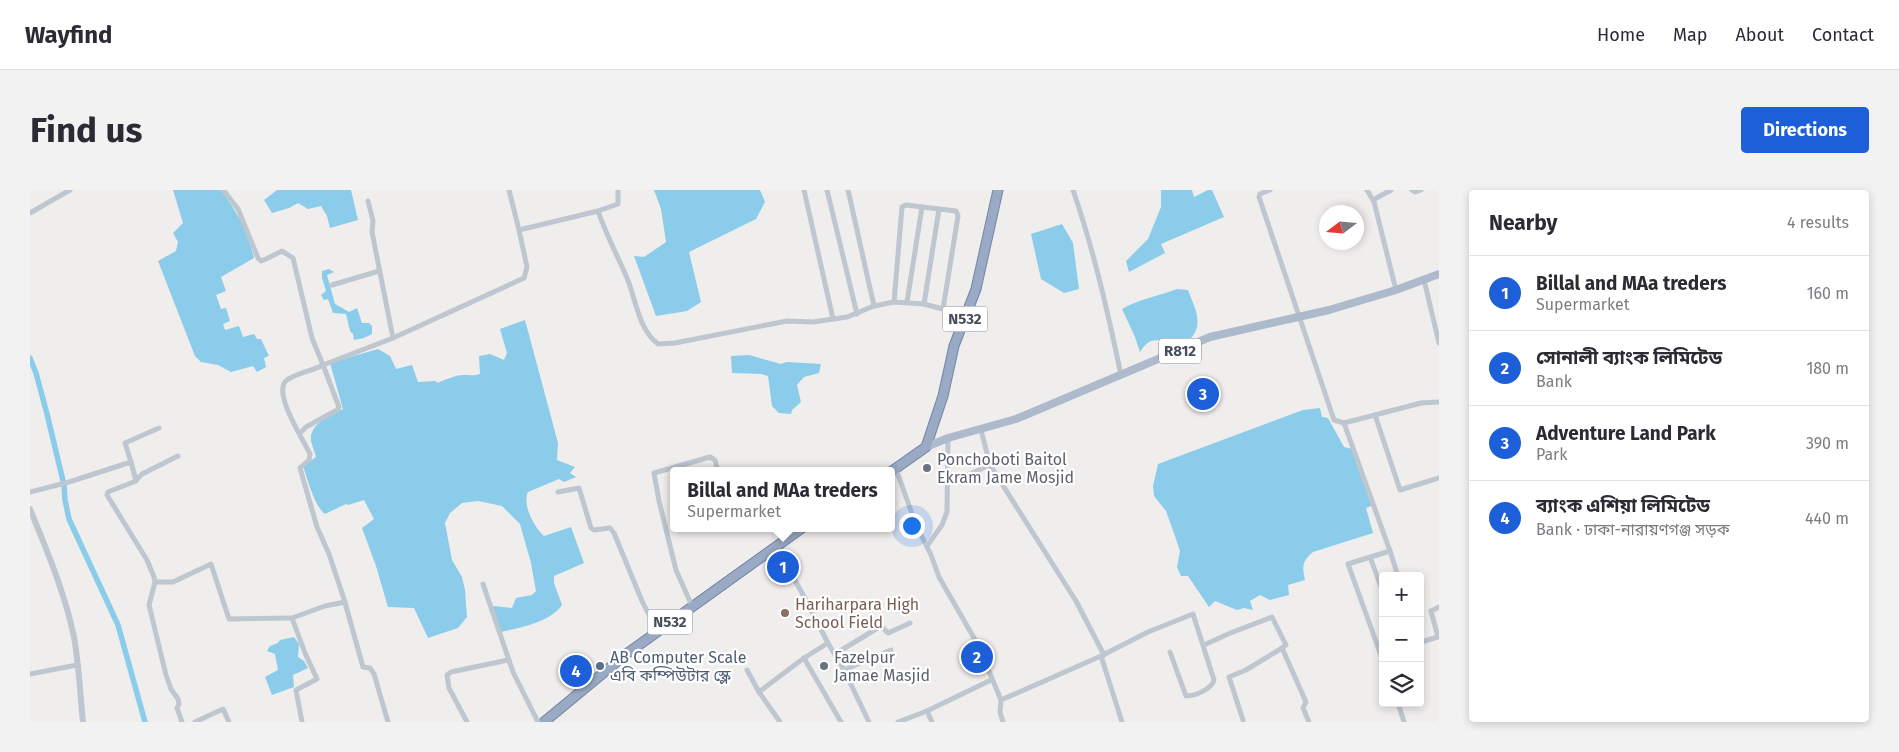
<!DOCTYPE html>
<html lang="en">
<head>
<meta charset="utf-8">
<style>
  body { margin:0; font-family:"Fira Sans","Noto Sans Bengali",sans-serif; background:#f2f2f3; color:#2b2b33 }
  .controls { position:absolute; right:15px; bottom:15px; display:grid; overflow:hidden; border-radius:5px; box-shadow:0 2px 8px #0003 }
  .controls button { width:45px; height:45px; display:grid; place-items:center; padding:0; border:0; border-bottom:1px solid #e1e1e2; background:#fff; color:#2b2b33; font:25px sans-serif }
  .compass { position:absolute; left:1289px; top:15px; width:45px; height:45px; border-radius:50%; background:#fff; box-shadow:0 2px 8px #0003; rotate:254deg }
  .you { position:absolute; left:881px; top:335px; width:18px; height:18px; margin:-12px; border:4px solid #fff; border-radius:50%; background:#1a73e8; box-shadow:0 0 0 8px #1a73e833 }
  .badge { display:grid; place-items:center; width:32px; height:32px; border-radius:50%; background:#1d5ed9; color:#fff; font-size:16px; font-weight:700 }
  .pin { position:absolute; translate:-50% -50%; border:2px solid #fff; box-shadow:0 1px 5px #0006 }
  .popup { position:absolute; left:640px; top:277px; width:225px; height:65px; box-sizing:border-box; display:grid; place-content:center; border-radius:5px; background:#fff; filter:drop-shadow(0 1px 4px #0005); font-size:16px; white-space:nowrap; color:#7c7c81 }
  .popup b { font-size:19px; color:#2b2b33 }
  .popup::after { content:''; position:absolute; left:50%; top:100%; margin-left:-10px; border:10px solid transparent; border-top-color:#fff }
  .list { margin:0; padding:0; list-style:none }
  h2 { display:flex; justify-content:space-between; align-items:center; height:65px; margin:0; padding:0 20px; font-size:21px }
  h2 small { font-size:16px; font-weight:400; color:#7c7c81 }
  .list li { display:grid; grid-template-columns:32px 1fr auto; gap:15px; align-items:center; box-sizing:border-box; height:75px; padding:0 20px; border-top:1px solid #e1e1e2 }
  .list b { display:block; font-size:19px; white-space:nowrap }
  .list p { margin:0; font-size:16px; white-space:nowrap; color:#7c7c81 }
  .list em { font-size:16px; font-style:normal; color:#7c7c81 }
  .icon { flex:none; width:28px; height:28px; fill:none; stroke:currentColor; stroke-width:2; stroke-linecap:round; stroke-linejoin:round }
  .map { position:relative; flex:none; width:1409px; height:532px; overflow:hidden; border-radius:5px }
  header { display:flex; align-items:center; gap:30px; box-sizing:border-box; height:70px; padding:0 25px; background:#fff; border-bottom:1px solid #e1e1e2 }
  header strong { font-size:24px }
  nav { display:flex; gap:28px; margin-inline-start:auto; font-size:18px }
  .intro { display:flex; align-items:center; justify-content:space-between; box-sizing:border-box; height:120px; padding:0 30px }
  h1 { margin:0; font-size:35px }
  .button { padding:12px 22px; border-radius:5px; background:#1d5ed9; color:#fff; font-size:18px; font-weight:700 }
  main { display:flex; gap:30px; padding:0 30px }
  aside { flex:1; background:#fff; border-radius:5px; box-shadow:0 2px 8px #0003 }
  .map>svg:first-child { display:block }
  .water { fill:#8acce9 }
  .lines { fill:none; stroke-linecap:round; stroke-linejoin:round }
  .canal { stroke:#8acce9; stroke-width:5.5 }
  .trunk-casing { stroke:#7185a7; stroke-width:11 }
  .minor { stroke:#bec6cf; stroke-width:5 }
  .tertiary { stroke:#bec6cf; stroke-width:6 }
  .primary { stroke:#adbacc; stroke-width:8 }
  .trunk { stroke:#9aaac4; stroke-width:9 }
  .worship-dot { fill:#6b7280; stroke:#fff; stroke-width:2 }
  .education-dot { fill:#8d6e63; stroke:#fff; stroke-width:2 }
  .service-dot { fill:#5c6f8a; stroke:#fff; stroke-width:2 }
  .labels { text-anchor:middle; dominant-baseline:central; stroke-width:4.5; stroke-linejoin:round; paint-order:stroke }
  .shield { fill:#fff; stroke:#7e838c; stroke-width:1 }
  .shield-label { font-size:15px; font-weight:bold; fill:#464e5a }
  .worship-label { font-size:16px; fill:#5b616d; stroke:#fff; text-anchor:start }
  .education-label { font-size:16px; fill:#785e54; stroke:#fff; text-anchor:start }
  .service-label { font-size:16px; fill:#4e5e75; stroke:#fff; text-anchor:start }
</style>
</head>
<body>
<header>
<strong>Wayfind</strong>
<nav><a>Home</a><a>Map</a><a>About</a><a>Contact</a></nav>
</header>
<div class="intro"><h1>Find us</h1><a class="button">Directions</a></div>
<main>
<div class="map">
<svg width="1409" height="532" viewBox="0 0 1409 532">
  <rect width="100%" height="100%" fill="#f0eded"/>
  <g class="water">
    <path d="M143,0h48c17,24 26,39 33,68l-33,19 5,14 -10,4 5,14 5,-1 4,13 -7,3 2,6 14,-4 4,11 11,-3 3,5h4l8,17 -5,2 2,9 -9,5 -4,-6 -22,6 -13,-7 -17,-3 -6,-6 -37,-95 18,-10 2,-9 -5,-9 10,-10z"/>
    <path d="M247,0h74l7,30 -28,8 -3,-12 -6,-10 -13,3 -10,-6 -9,5 -17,5 -8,-13z"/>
    <path d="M624,0h106l5,12 -9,17 -67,33 12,50 -14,9 -31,5 -22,-60 10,1 22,-15 -5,-33z"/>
    <path d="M1131,0h31l2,7 14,-7h4l12,27 -63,27 4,9 -36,19 -3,-11 22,-22 13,-32z"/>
    <path d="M1032,34l11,19 6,46 -15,4 -23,-14 -10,-45z"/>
    <path d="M299,79l5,3 -7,3 8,29 14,8 8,-4 5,15h7l3,3v8l-8,4 -10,2 -1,-6 -3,-3 -4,-17 -13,-1 -5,-14 -4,1 -3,-5 5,-4 -4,-13v-7z"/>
    <path d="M1147,99l11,1c7,19 18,36 -1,52 -5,4 -10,7 -18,8l-1,-8c-15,-3 -19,-3 -28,10l-5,-15 -13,-28c17,-10 37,-13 55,-20z"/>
    <path d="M495,130l33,123 -1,17 18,7 -5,6 6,4 -12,5 -5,-3 -31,13c-6,13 6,35 16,44l27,-9 13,36 -30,13v7l8,22c-12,17 -42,23 -62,27l-8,-24 2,-2 18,2 4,-10 16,-3 4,-4 -5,-28 -11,-39 -18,-18 -24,-5 -16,2 -12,10 -5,10 7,37 10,17 3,13 2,27 -9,11 -30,10 -14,-30 -26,-1 -12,-41 -14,-38 12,-9 -10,-19 -16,5 -2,-1 -21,10c-11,-8 -17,-34 -22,-48l13,-9c-1,-5 -4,-11 -5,-16 -2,-17 19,-26 32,-32l-13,-46 48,-14 12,7 6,13 16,-4 6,17 18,-1 1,2c8,-3 18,-8 27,-8 7,0 10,1 16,-1l-1,-18 11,-2 14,6 3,-7 -7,-24z"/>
    <path d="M719,165l32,9 6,-2 34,2 -2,9 -15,4 -7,8 4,17 -9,8 -1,4 -12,-1 -7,-7 -4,-30 -7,-2 -29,-1 -1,-17z"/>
    <path d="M1290,218l2,9 6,1 16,29 8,2 21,56 -7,3 7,25 -60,19c-11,9 -11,15 -8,28l-17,5 1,10 -19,5 -10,-5 -10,6 3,9 -9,-2 -7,2 -22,-9 -6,6 -21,-31h-7l-4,-9 3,-16 -5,-15 -9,-25 -12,-15 -1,-10 5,-22 145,-54z"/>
    <path d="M264,447l5,7 -1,13 6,4 4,7 -15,7 1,12 -22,8 -7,-18 13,-7 -3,-16 -8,-3 3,-5 8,-3 2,-3z"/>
  </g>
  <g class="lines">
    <path class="canal" d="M0,168l6,15 11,41 17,71 1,15 4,19 49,106 27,97"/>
    <defs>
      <g id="trunk">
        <path d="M862,281l34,-24 17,-51 11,-50 22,-57 22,-99"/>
        <path d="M514,532l81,-67 177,-127"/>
      </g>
    </defs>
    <use href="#trunk" class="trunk-casing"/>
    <g class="minor">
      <path d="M479,0l10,40 79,-19c8,23 19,44 29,67 9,21 11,51 31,66l17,-1 112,-22 26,1 34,-5 27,-11 20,-4 30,2 19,5 23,8"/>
      <path d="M774,0l29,129"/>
      <path d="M797,0l30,124"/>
      <path d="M818,0l26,116"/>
      <path d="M1043,0c21,61 35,123 48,185"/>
      <path d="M1240,0l-10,4 -1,3 75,223 10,3 77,-20 18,-1"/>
      <path d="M1337,0l7,12 22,88"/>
      <path d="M1382,0l3,2 6,-2"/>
      <path d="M194,1l14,18 20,49 3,3 3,-1 18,-9 11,7 19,80 11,27c-11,6 -26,8 -36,15 -16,11 17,61 23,74l-1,6 -9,8 17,59 12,27 15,45 19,68 7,1 4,6 14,48"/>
      <path d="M1343,10l18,-10"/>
      <path d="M338,11l5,20 -1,11 21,106"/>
      <path d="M568,21l20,-7v-14"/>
      <path d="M0,23l40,-23"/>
      <path d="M1394,90l15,63"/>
      <path d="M302,95l47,-14"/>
      <path d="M864,112l8,-95 4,-2 50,6 2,5 -15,93"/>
      <path d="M877,112l15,-95"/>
      <path d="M894,114l15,-95"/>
      <path d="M1345,225l25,75 39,-12"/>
      <path d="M1314,233l46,128 -42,13 35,97"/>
      <path d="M951,240l9,35 86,136 28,54"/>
      <path d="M270,243l6,-6 31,-17 2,-3 -16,-42 70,-27 131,-60 3,-11 -8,-37"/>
      <path d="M101,272l5,19 -28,11 -1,3 40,65 7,17 1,5 -6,23 17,70 5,14 7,10 1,5 -2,4 5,14"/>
      <path d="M866,279l20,56 15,30 8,22 39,68 23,55 -1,12 3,10"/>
      <path d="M919,287h14l27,-12"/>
      <path d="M107,289l5,-5 36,-18"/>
      <path d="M0,302l39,-10 62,-20 -6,-19 34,-15"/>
      <path d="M528,302l21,-4 12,40 3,2 16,-2 4,5 28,68 15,30"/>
      <path d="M897,356l15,-21 5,-13 1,-74"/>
      <path d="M743,358l15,20 13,23 27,52 16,27 25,52"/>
      <path d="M1360,361l8,25"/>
      <path d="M1340,367l13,35"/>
      <path d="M125,392h18l38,-18 18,55 63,-1"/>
      <path d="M453,394l30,88 25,50"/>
      <path d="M662,416l-16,-36 -17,-69 -5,-28 56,-16 5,3 3,11"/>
      <path d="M1391,452l17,-5 -7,-26 8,-4"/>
      <path d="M1174,455l24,-11 44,-17 14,28 -4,3 24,54 -3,6 6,14"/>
      <path d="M805,464l46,-28 7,7 22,-10"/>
      <path d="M1071,466l21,66"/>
      <path d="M774,468l24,-15"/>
      <path d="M717,480l12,22"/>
      <path d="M814,480l47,-20"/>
      <path d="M0,484l47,-9"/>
      <path d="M971,510l100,-44 47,-24 45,-18 21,66c-2,9 -19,16 -28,16l-16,-44"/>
      <path d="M1368,513l6,19"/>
      <path d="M897,521l5,11"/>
      <path d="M1213,530l-14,-43 17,-7 36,-22"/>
      <path d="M165,532l28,-13 6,13"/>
      <path d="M272,532l-6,-32 21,-11 -12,-26 -13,-35 33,-12 20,-4"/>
      <path d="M437,532l-18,-34 -2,-13 4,-3 57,-12"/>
      <path d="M750,532l-21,-30 45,-34 37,64"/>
      <path d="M868,532l29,-11 64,-31"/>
    </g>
    <path class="tertiary" d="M0,319c17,42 35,84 44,128 5,28 6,57 9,85"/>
    <path class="primary" d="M896,257l22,-9 68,-19 194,-82 119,-27 67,-20 43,-16"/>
    <use href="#trunk" class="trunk"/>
  </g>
  <g class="worship-dot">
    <circle cx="897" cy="278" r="5"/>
    <circle cx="794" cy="476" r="5"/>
  </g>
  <circle class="education-dot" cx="755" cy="423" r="5"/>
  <circle class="service-dot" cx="570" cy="476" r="5"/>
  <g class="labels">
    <g class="shield">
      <rect x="912.5" y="116.5" width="45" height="25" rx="4"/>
      <rect x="1129" y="148.5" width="42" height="25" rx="4"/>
      <rect x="617.5" y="419.5" width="45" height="25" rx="4"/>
    </g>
    <g class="shield-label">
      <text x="935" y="129">N532</text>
      <text x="1150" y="161">R812</text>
      <text x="640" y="432">N532</text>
    </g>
    <g class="worship-label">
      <text x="907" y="269">Ponchoboti Baitol<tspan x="907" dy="18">Ekram Jame Mosjid</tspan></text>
      <text x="804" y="467">Fazelpur<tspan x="804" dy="18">Jamae Masjid</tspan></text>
    </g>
    <g class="education-label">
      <text x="765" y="414">Hariharpara High<tspan x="765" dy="18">School Field</tspan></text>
    </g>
    <g class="service-label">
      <text x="580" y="467">AB Computer Scale<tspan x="580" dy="18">এবি কম্পিউটার স্কেল</tspan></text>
    </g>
  </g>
</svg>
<div class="controls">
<button>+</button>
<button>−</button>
<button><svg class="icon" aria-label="layers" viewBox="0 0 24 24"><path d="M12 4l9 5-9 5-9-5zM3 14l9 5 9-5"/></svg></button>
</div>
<svg class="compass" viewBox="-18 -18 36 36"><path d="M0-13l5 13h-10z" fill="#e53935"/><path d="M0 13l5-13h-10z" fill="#7c7c81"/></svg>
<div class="you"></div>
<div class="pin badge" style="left:753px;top:377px">1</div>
<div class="popup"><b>Billal and MAa treders</b>Supermarket</div>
<div class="pin badge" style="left:947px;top:467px">2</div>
<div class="pin badge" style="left:1173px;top:204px">3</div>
<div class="pin badge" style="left:546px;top:481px">4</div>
</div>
<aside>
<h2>Nearby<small>4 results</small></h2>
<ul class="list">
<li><span class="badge">1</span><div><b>Billal and MAa treders</b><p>Supermarket</p></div><em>160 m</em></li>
<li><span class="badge">2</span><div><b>সোনালী ব্যাংক লিমিটেড</b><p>Bank</p></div><em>180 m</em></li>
<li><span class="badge">3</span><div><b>Adventure Land Park</b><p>Park</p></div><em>390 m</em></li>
<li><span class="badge">4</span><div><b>ব্যাংক এশিয়া লিমিটেড</b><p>Bank · ঢাকা-নারায়ণগঞ্জ সড়ক</p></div><em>440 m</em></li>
</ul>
</aside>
</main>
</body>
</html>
